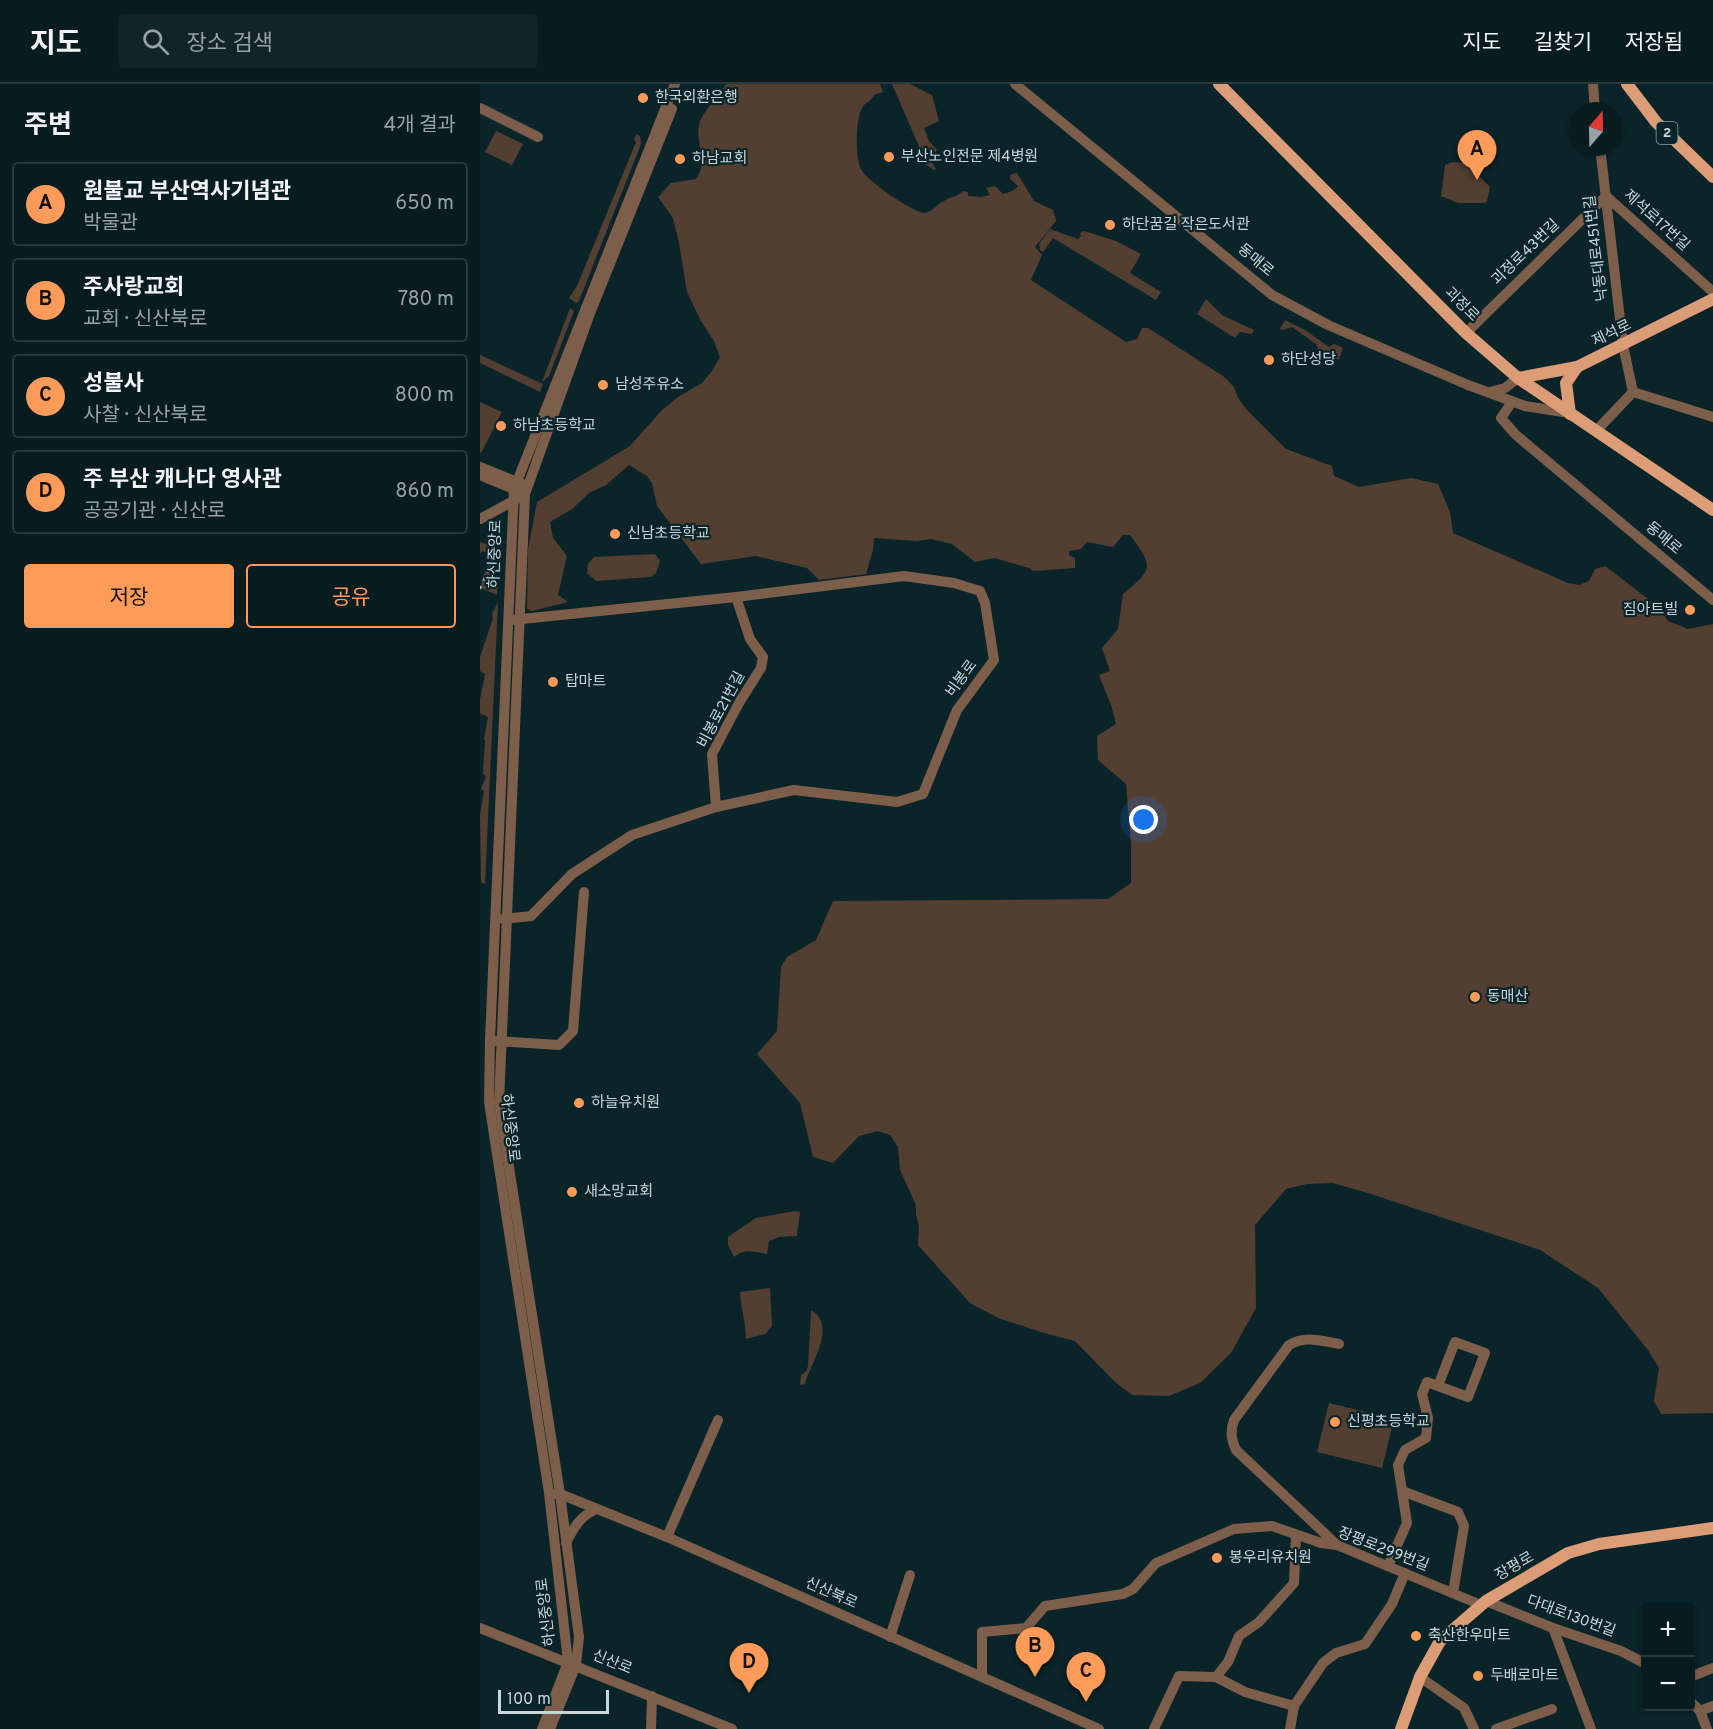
<!DOCTYPE html>
<html lang="ko">
<head>
<meta charset="utf-8">
<style>
  body { margin:0; font-family:Overpass,"Noto Sans KR",sans-serif; background:#112428; color:#f1f3f6 }
  .controls { position:absolute; right:18px; bottom:18px; display:grid; overflow:hidden; border-radius:6px; box-shadow:0 2px 4px #0004 }
  .controls button { width:54px; height:54px; display:grid; place-items:center; padding:0; border:0; border-bottom:2px solid #29393d; background:#081b1f; color:#f1f3f6; font:30px sans-serif }
  .compass { position:absolute; left:1089px; top:18px; width:54px; height:54px; border-radius:50%; background:#081b1f; box-shadow:0 2px 4px #0004; rotate:20deg }
  .scale { position:absolute; left:18px; bottom:15px; width:111px; box-sizing:border-box; padding-left:6px; border:3px solid #c8d6d9; border-top:0; font-size:16px; line-height:21px; white-space:nowrap; color:#c8d6d9; -webkit-text-stroke:4px #0b2429; paint-order:stroke }
  .you { position:absolute; left:664px; top:736px; width:21px; height:21px; margin:-15px; border:4px solid #fff; border-radius:50%; background:#1a73e8; box-shadow:0 0 0 9px #1a73e833 }
  .badge { display:grid; place-items:center; width:39px; height:39px; border-radius:50%; background:#fe9b59; color:#111; font-size:20px; font-weight:700 }
  .pin { position:absolute; translate:-50% -50px; filter:drop-shadow(0 2px 3px #0008) }
  .pin::after { content:''; position:absolute; top:32px; width:21px; height:18px; background:inherit; clip-path:polygon(0 0,100% 0,50% 100%) }
  .list { margin:0; padding:0; list-style:none }
  h2 { display:flex; justify-content:space-between; align-items:center; height:78px; margin:0; padding:0 24px; font-size:26px }
  h2 small { font-size:20px; font-weight:400; color:#98a1a4 }
  .list li { display:grid; grid-template-columns:39px 1fr auto; gap:18px; align-items:center; box-sizing:border-box; height:84px; margin:0 12px 12px; padding:0 12px; border:2px solid #29393d; border-radius:6px }
  .list b { display:block; font-size:22px; white-space:nowrap }
  .list p { margin:0; font-size:20px; white-space:nowrap; color:#98a1a4 }
  .list em { font-size:20px; font-style:normal; color:#98a1a4 }
  .actions { display:flex; gap:12px; padding:18px 24px }
  .actions a { flex:1; padding:14px 0; border:2px solid #fe9b59; border-radius:6px; text-align:center; font-size:21px; color:#fe9b59 }
  .actions .main { background:#fe9b59; color:#111 }
  .icon { flex:none; width:33px; height:33px; fill:none; stroke:currentColor; stroke-width:2; stroke-linecap:round; stroke-linejoin:round }
  .map { position:relative; flex:none; width:1233px; height:1645px; overflow:hidden }
  header { display:flex; align-items:center; gap:36px; box-sizing:border-box; height:84px; padding:0 30px; background:#081b1f; border-bottom:2px solid #29393d }
  header strong { font-size:28px }
  nav { display:flex; gap:33px; margin-inline-start:auto; font-size:21px }
  .search { width:420px; height:54px; background:#112428; display:flex; align-items:center; gap:15px; box-sizing:border-box; padding:0 21px; border-radius:6px; color:#98a1a4; font-size:22px }
  main { display:flex }
  aside { flex:1; background:#081b1f }
  .map>svg:first-child { display:block }
  .green { fill:#533f32 }
  .lines { fill:none; stroke-linecap:round; stroke-linejoin:round }
  .minor { stroke:#7d5e4b; stroke-width:10 }
  .major { stroke:#dc9c75; stroke-width:12 }
  .rail { stroke:#abbabe; stroke-width:2; stroke-dasharray:3 6; stroke-linecap:butt }
  .poi-dot { fill:#fe9b59; stroke:#0b2429; stroke-width:2 }
  .labels { text-anchor:middle; dominant-baseline:central; stroke-width:4.5; stroke-linejoin:round; paint-order:stroke }
  .shield { fill:#0b2429; stroke:#8fa1a4; stroke-width:1.5 }
  .shield-label { font-size:14px; font-weight:bold; fill:#c8d6d9 }
  .poi-label { font-size:15px; fill:#c8d6d9; stroke:#0b2429; text-anchor:start }
  .street-label { font-size:15px; fill:#c8d6d9; stroke:#0b2429 }
</style>
</head>
<body>
<header>
<strong>지도</strong>
<div class="search"><svg class="icon" aria-label="search" viewBox="0 0 24 24"><circle cx="10" cy="10" r="6"/><path d="M15 15l6 6"/></svg>장소 검색</div>
<nav><a>지도</a><a>길찾기</a><a>저장됨</a></nav>
</header>
<main>
<aside>
<h2>주변<small>4개 결과</small></h2>
<ul class="list">
<li><span class="badge">A</span><div><b>원불교 부산역사기념관</b><p>박물관</p></div><em>650 m</em></li>
<li><span class="badge">B</span><div><b>주사랑교회</b><p>교회 · 신산북로</p></div><em>780 m</em></li>
<li><span class="badge">C</span><div><b>성불사</b><p>사찰 · 신산북로</p></div><em>800 m</em></li>
<li><span class="badge">D</span><div><b>주 부산 캐나다 영사관</b><p>공공기관 · 신산로</p></div><em>860 m</em></li>
</ul>
<div class="actions"><a class="main">저장</a><a>공유</a></div>
</aside>
<div class="map">
<svg width="1233" height="1645" viewBox="0 0 1233 1645">
  <rect width="100%" height="100%" fill="#0b2429"/>
  <g class="green">
    <path d="M246,0h154l3,8 -9,3c-3,7 -9,7 -12,13 -6,10 -6,40 -4,51 1,4 2,10 5,13 5,9 51,41 61,41 9,-1 13,-9 20,-12 10,-6 8,-1 19,-10l5,1v4l13,1 9,-2 -4,-7 9,-2 8,8c6,-2 12,-3 15,-8l-8,-7v-4l7,-2 17,28 19,9 3,11 -21,26 7,8 -11,25 95,62 11,-3 5,-11h6l75,48 11,11 4,11 9,12 39,39 46,17 2,10 25,11 52,-9 27,6 12,28 3,21 115,50 11,2 10,-4 6,-12 10,-3 55,42 8,13 20,8 25,-5v789l-52,1 -7,-13 5,-33 -11,-18 -50,-62 -58,-38 -172,-57 -35,-10 -26,1 -21,5 -31,36 1,83 -25,45 -31,30 -31,13 -37,-1 -17,-13 -40,-41 -31,-8 -46,-15 -28,-15 -52,-58 1,-19 -3,-11v-10l-16,-35 -2,-23 -8,-12 -12,-4 -19,5 -26,27 -20,-6 -13,-54 -43,-49 20,-23 4,-64 6,-10 29,-17 17,-39 275,-2 23,-16v-38l-5,-61 -28,-24 -1,-24 19,-12 -5,-19 -12,-30 11,-4 -8,-23 16,-19 5,-35c30,-25 31,-27 7,-59h-7l-10,12 -26,-5 -6,7 -12,2v4l6,3v10l-42,3 -4,-3 -35,-10 -19,4 -23,-18 -21,-5 -15,2 -42,-3 -1,12 -7,24 -47,6 -12,-12 -51,-12 -55,8 -44,-58 -5,-23 -5,-7 -18,-11 -23,20 -17,8 -17,16 -22,13 3,16 14,18 -9,39 10,7 -36,9 -5,-2 1,-60 9,-47 93,-56 32,-36 16,-13 24,-14 10,-12 8,-14 -6,-16 -13,-20 -14,-29 -8,-49 -6,-25 -15,-21 13,-14 25,-4c14,-20 -4,-39 5,-60 6,-12 18,-23 25,-35z"/>
    <path d="M412,0h18l22,11 7,26 -15,7 5,13 8,9 -8,8 7,11 -2,1 -15,-10 2,-9z"/>
    <path d="M16,47l27,13 -11,21 -27,-13z"/>
    <path d="M156,50l4,2 1,8 -62,157 -3,2 -7,-5 8,-12 59,-144 -2,-2z"/>
    <path d="M973,78l13,1 24,24 -3,14 -2,2h-27l-17,-7 4,-31z"/>
    <path d="M570,145l28,10 3,-3 -1,-3 4,-2 32,10 25,13 -11,19 31,19 -5,8 -103,-62 -10,14 -3,-2 -1,-6z"/>
    <path d="M726,215l16,16 32,15 -2,4 -12,-2 -5,6 -38,-24z"/>
    <path d="M90,224l4,3 -25,65 -7,6z"/>
    <path d="M805,236l20,10 24,17 5,-3 9,4 -4,11 -9,-1 -1,-2 -9,-4 -4,-8 -24,-17 -10,3 -2,-1z"/>
    <path d="M0,271l63,29 -3,8 -60,-29z"/>
    <path d="M0,318l22,10 -21,41 -1,-1z"/>
    <path d="M0,458l15,5 -1,25 4,10 -1,13 -16,-7 1,-8 10,-25 -10,-4 -2,3z"/>
    <path d="M175,470l5,7 -4,12 -5,4 -55,4 -9,-8 1,-9 6,-7z"/>
    <path d="M18,518l-13,282 -4,-2 -1,-67 4,-24 -3,-2 5,-12 -3,-4 2,-32 -1,-2 4,-22 -8,-4v-14l5,-25 -5,-3v-14l13,-39 -1,-4z"/>
    <path d="M315,1127l5,1 -3,24 -18,1 -10,4 -2,13c-12,-2 -23,-6 -33,3l-6,-12v-8l28,-19z"/>
    <path d="M290,1204l2,38 -7,8 -19,5c0,-16 -5,-30 -6,-47z"/>
    <path d="M331,1226c27,16 -1,54 -6,74l-5,1 1,-10 5,-3 2,-6z"/>
    <path d="M849,1319l65,16 -12,49 -65,-16z"/>
  </g>
  <g class="lines">
    <g class="minor">
      <path d="M535,0l257,211 56,30 140,60 57,21 44,7"/>
      <path d="M1113,0l2,27"/>
      <path d="M0,24l58,29"/>
      <path d="M1120,63l23,198 10,47"/>
      <path d="M986,249l140,-137 107,96"/>
      <path d="M1010,308l15,-4 13,-10"/>
      <path d="M1032,318l-11,16 15,17 197,165"/>
      <path d="M1117,346l36,-38 80,25"/>
      <path d="M0,383l42,17"/>
      <path d="M0,391l38,16"/>
      <path d="M0,435l37,-20"/>
      <path d="M236,723l-4,-53 27,-51 22,-35 2,-11 -13,-18 -14,-42"/>
      <path d="M23,835l28,-3 41,-42 60,-39 84,-28 78,-17 103,12 26,-8 34,-84 37,-50 -9,-57 -5,-12 -26,-8 -50,-7 -168,21 -224,23"/>
      <path d="M16,957l63,4 14,-14 11,-139"/>
      <path d="M922,1407l56,21 6,14 -11,67"/>
      <path d="M75,1410h5l107,43 432,192"/>
      <path d="M187,1453l51,-117"/>
      <path d="M86,1459c8,-16 14,-27 31,-34"/>
      <path d="M857,1461l-101,-95c-5,-12 -6,-18 -2,-30l55,-75c17,-10 32,-4 50,-1"/>
      <path d="M908,1482l19,-43 -9,-58 7,-15 21,-12 2,-20 -6,-24 5,-12 41,15 17,-44 -30,-11 -17,44"/>
      <path d="M1006,1517l67,27 68,23 25,13"/>
      <path d="M0,1544l252,101"/>
      <path d="M1073,1544l38,101"/>
      <path d="M410,1553l20,-62"/>
      <path d="M502,1593v-45l44,-4 19,-22 78,-12 10,-5 23,-26 78,-34 38,-3 49,17 16,2 144,60"/>
      <path d="M736,1593l12,-15 11,-26 20,-14 35,-39 2,-48"/>
      <path d="M940,1593l44,31 10,21"/>
      <path d="M1210,1593l23,-9"/>
      <path d="M1210,1617l10,10 7,18"/>
      <path d="M1220,1627l13,-5"/>
      <path d="M62,1645l26,-67 -19,-169 -60,-391 1,-62 24,-551 161,-405"/>
      <path d="M70,1645l26,-64 3,-28 -19,-143 -61,-391 26,-609 64,-178 83,-207"/>
      <path d="M171,1645l1,-33"/>
      <path d="M674,1645l25,-53 37,1 29,15 49,14"/>
      <path d="M810,1645l4,-23 29,-43 13,-10 29,-9 27,-40 13,-31"/>
      <path d="M1016,1645l56,-20"/>
    </g>
    <g class="major">
      <path d="M739,0l247,249 52,45 195,132"/>
      <path d="M1147,0l29,38 57,55"/>
      <path d="M1038,294l59,-11 136,-68"/>
      <path d="M1090,330l-4,-31 11,-16"/>
      <path d="M921,1645l19,-52 20,-36 46,-40 82,-48 31,-9 114,-16"/>
    </g>
    <path class="rail" d="M0,505l15,-36"/>
  </g>
  <g class="poi-dot">
    <circle cx="163" cy="14" r="6"/>
    <circle cx="409" cy="73" r="6"/>
    <circle cx="200" cy="75" r="6"/>
    <circle cx="630" cy="141" r="6"/>
    <circle cx="789" cy="276" r="6"/>
    <circle cx="123" cy="301" r="6"/>
    <circle cx="21" cy="342" r="6"/>
    <circle cx="135" cy="450" r="6"/>
    <circle cx="1210" cy="526" r="6"/>
    <circle cx="73" cy="598" r="6"/>
    <circle cx="995" cy="913" r="6"/>
    <circle cx="99" cy="1019" r="6"/>
    <circle cx="92" cy="1108" r="6"/>
    <circle cx="855" cy="1338" r="6"/>
    <circle cx="737" cy="1474" r="6"/>
    <circle cx="936" cy="1552" r="6"/>
    <circle cx="998" cy="1592" r="6"/>
  </g>
  <g class="labels">
    <rect class="shield" x="1176.5" y="38" width="21" height="22" rx="4.5"/>
    <g class="shield-label">
      <text x="1187" y="49">2</text>
    </g>
    <g class="poi-label">
      <text x="175" y="14">한국외환은행</text>
      <text x="421" y="73">부산노인전문 제4병원</text>
      <text x="212" y="75">하남교회</text>
      <text x="642" y="141">하단꿈길 작은도서관</text>
      <text x="801" y="276">하단성당</text>
      <text x="135" y="301">남성주유소</text>
      <text x="33" y="342">하남초등학교</text>
      <text x="147" y="450">신남초등학교</text>
      <text x="1198" y="526" text-anchor="end">짐아트빌</text>
      <text x="85" y="598">탑마트</text>
      <text x="1007" y="913">동매산</text>
      <text x="111" y="1019">하늘유치원</text>
      <text x="104" y="1108">새소망교회</text>
      <text x="867" y="1338">신평초등학교</text>
      <text x="749" y="1474">봉우리유치원</text>
      <text x="948" y="1552">축산한우마트</text>
      <text x="1010" y="1592">두배로마트</text>
    </g>
    <g class="street-label">
      <text transform="translate(1176 137) rotate(42)">제석로17번길</text>
      <text transform="translate(1117 164) rotate(-97)">낙동대로451번길</text>
      <text transform="translate(1046 169) rotate(-44)">괴정로43번길</text>
      <text transform="translate(775 177) rotate(40)">동매로</text>
      <text transform="translate(981 221) rotate(45)">괴정로</text>
      <text transform="translate(1132 250) rotate(-26)">제석로</text>
      <text transform="translate(1183 455) rotate(40)">동매로</text>
      <text transform="translate(16 470) rotate(-88)">하신중앙로</text>
      <text transform="translate(482 595) rotate(-54)">비봉로</text>
      <text transform="translate(242 626) rotate(-62)">비봉로21번길</text>
      <text transform="translate(29 1044) rotate(83)">하신중앙로</text>
      <text transform="translate(903 1466) rotate(21)">장평로299번길</text>
      <text transform="translate(1035 1483) rotate(-30)">장평로</text>
      <text transform="translate(351 1510) rotate(24)">신산북로</text>
      <text transform="translate(67 1528) rotate(-97)">하신중앙로</text>
      <text transform="translate(1091 1533) rotate(20)">다대로130번길</text>
      <text transform="translate(132 1579) rotate(22)">신산로</text>
    </g>
  </g>
</svg>
<div class="controls">
<button>+</button>
<button>−</button>
</div>
<svg class="compass" viewBox="-18 -18 36 36"><path d="M0-13l5 13h-10z" fill="#e53935"/><path d="M0 13l5-13h-10z" fill="#98a1a4"/></svg>
<div class="scale">100 m</div>
<div class="you"></div>
<div class="pin badge" style="left:997px;top:96px">A</div>
<div class="pin badge" style="left:555px;top:1593px">B</div>
<div class="pin badge" style="left:606px;top:1618px">C</div>
<div class="pin badge" style="left:269px;top:1609px">D</div>
</div>
</main>
</body>
</html>
